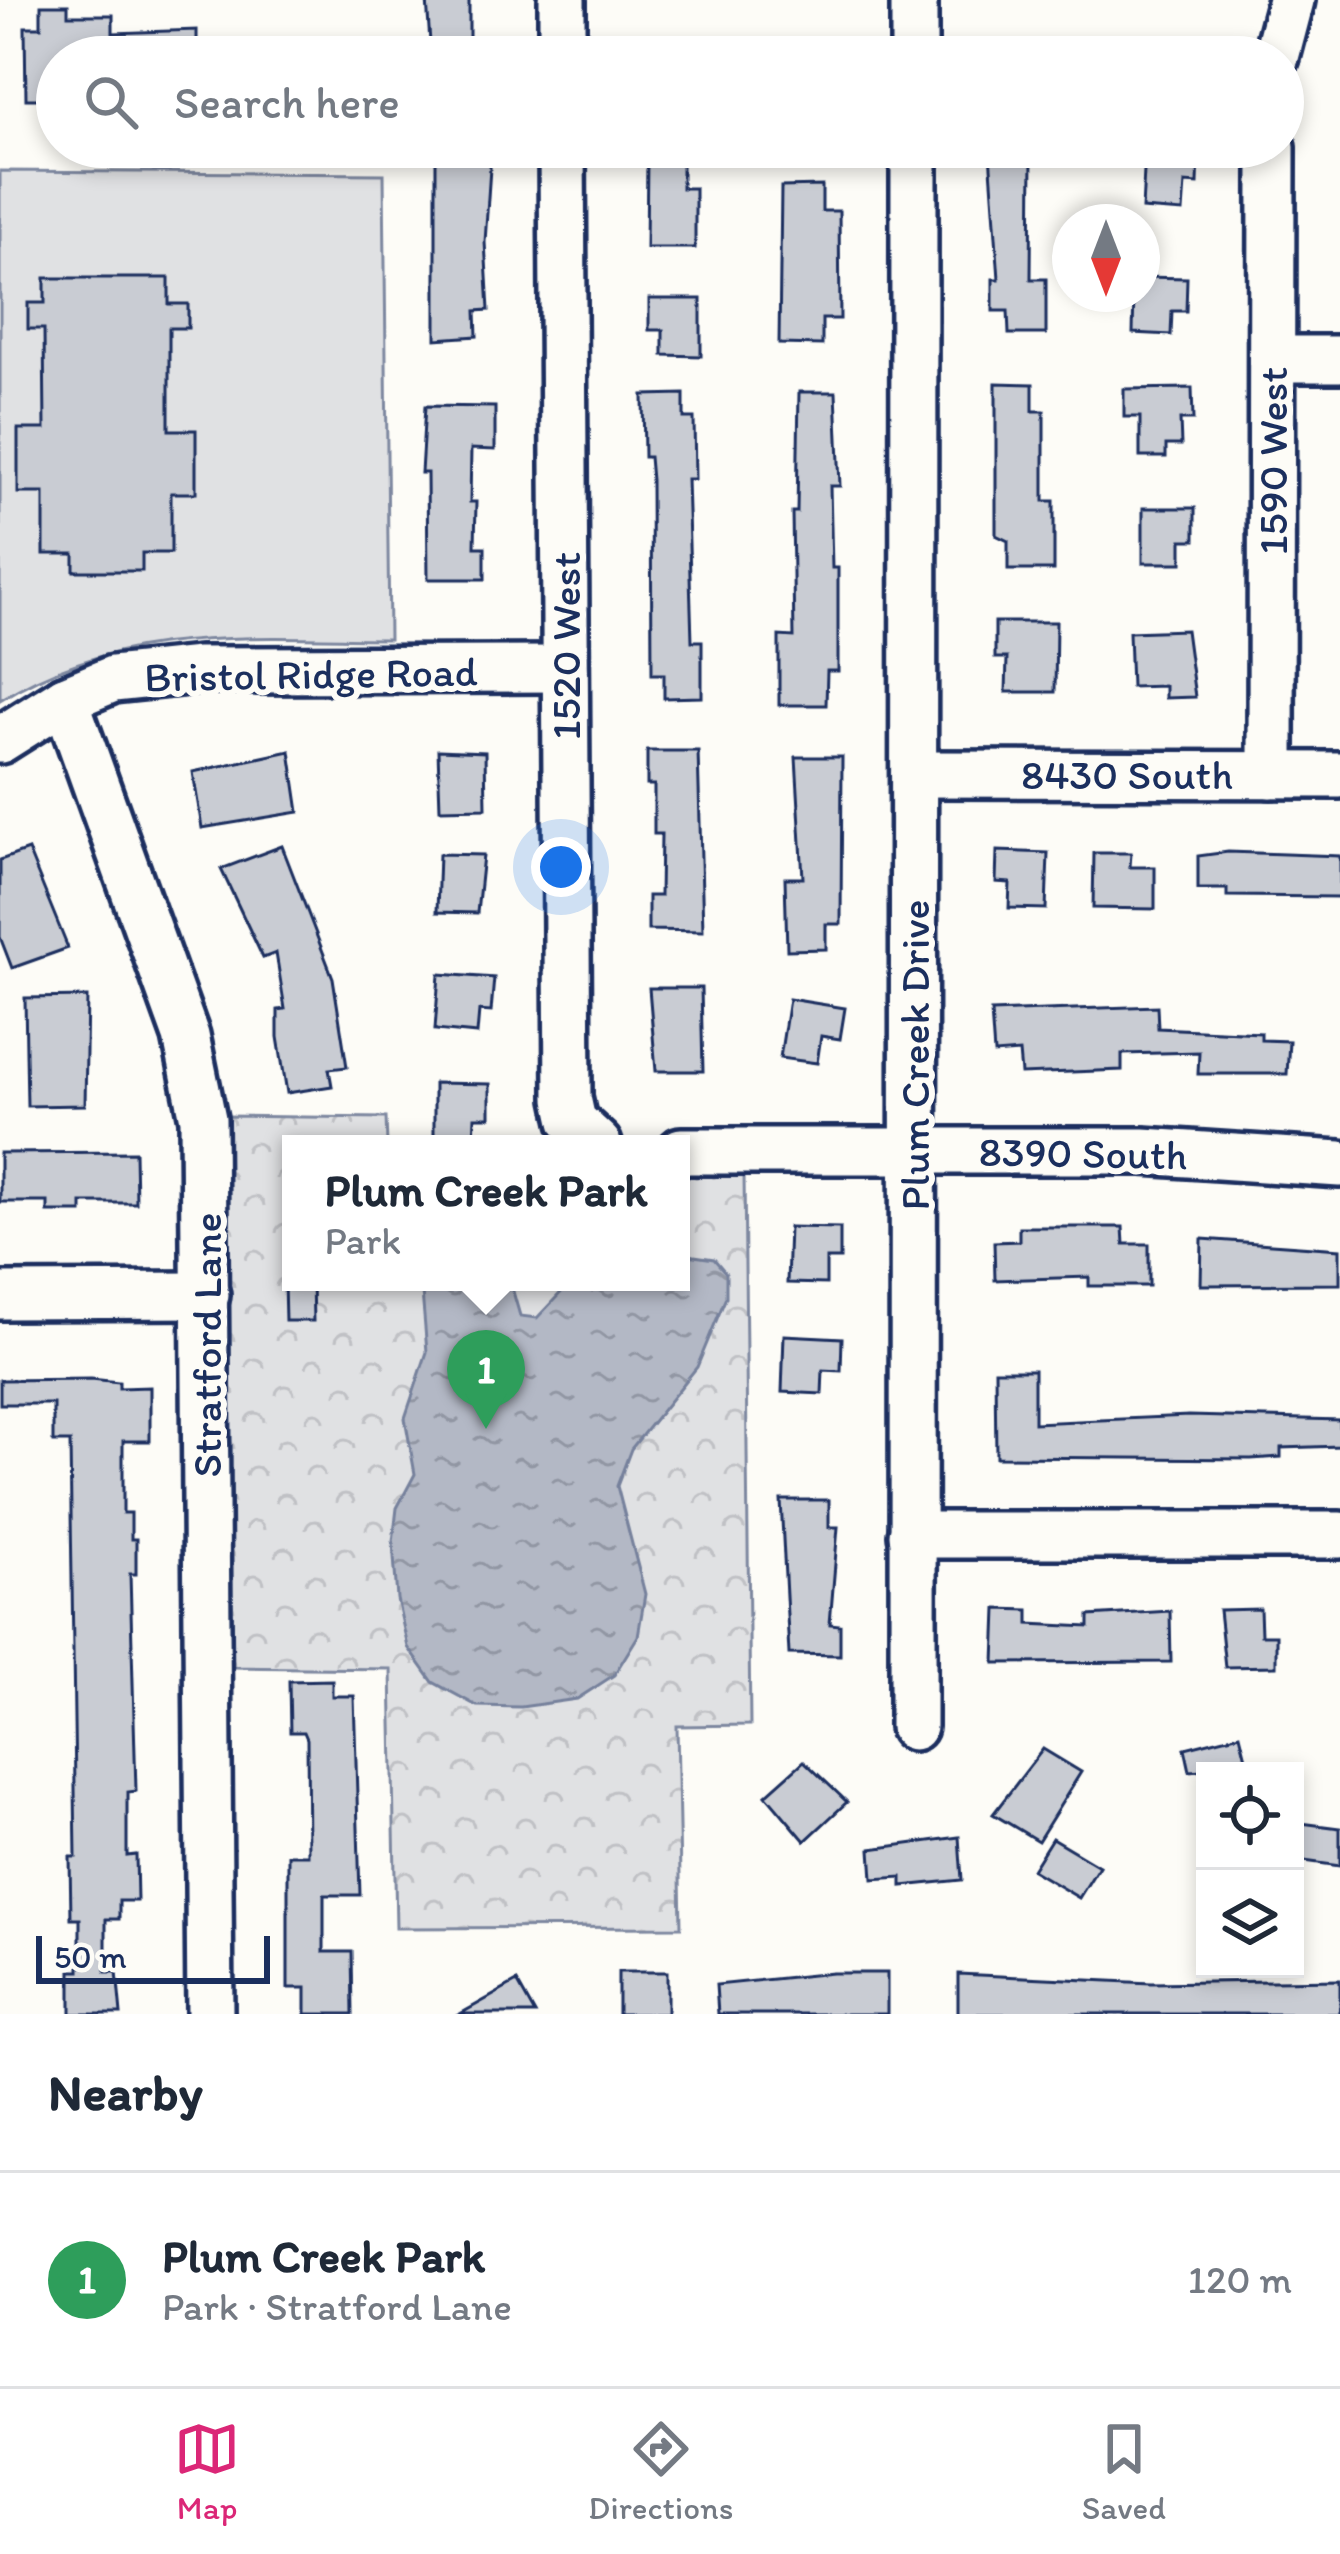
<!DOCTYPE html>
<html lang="en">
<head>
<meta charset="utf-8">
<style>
  body { margin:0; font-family:Itim,sans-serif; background:#f6f6f7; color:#1f2937 }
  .controls { position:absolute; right:36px; bottom:36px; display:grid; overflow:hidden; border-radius:0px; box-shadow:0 6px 18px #0003 }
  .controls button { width:108px; height:108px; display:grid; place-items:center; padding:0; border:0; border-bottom:3px solid #e0e1e3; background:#fff; color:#1f2937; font:60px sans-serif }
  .compass { position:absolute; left:1052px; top:204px; width:108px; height:108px; border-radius:50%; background:#fff; box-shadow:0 6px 18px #0003; rotate:180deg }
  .scale { position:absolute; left:36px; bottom:30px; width:234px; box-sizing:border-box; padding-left:12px; border:6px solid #1b2f5e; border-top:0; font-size:33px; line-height:42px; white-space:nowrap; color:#1b2f5e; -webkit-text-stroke:9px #fdfcf7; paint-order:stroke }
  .you { position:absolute; left:561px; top:867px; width:42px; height:42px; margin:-30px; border:9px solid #fff; border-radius:50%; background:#1a73e8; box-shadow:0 0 0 18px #1a73e833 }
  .badge { display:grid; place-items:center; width:78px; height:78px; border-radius:50%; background:#db2777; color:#fff; font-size:39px; font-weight:700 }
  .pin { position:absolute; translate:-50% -99px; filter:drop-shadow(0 3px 6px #0008) }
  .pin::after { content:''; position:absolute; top:63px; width:42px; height:36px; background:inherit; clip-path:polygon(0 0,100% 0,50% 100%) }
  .popup { position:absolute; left:282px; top:1135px; width:408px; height:156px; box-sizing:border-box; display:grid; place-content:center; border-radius:0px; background:#fff; filter:drop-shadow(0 3px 9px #0005); font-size:39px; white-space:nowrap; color:#747a83 }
  .popup b { font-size:45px; color:#1f2937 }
  .popup::after { content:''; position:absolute; left:50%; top:100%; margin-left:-24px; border:24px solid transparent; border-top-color:#fff }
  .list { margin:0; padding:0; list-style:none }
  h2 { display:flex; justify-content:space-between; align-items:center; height:156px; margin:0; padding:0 48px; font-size:51px }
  h2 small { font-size:39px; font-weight:400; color:#747a83 }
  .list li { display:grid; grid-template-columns:78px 1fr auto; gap:36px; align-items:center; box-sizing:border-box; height:216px; padding:0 48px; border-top:3px solid #e0e1e3 }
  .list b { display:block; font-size:45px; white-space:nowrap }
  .list p { margin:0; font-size:39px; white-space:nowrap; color:#747a83 }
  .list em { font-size:39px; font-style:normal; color:#747a83 }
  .icon { flex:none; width:66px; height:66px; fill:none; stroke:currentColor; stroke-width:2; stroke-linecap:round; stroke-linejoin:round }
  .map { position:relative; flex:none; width:1340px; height:2014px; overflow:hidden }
  .search { position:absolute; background:#fff; box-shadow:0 6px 18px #0003; left:36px; right:36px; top:36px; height:132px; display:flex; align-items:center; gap:30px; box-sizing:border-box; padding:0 42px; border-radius:66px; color:#747a83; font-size:45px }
  .sheet { height:372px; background:#fff }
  nav { display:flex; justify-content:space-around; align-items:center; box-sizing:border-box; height:168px; border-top:3px solid #e0e1e3; background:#fff; font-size:33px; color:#747a83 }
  nav a { display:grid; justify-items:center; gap:6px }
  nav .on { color:#db2777 }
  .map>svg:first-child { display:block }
  .green { fill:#e0e1e3; stroke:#7e88a0; stroke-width:3 }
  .park { fill:url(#park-crowns); stroke:#7e88a0; stroke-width:3 }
  .water { fill:url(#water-ripples); stroke:#76819c; stroke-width:3 }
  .building { fill:#c9ccd3; stroke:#1b2f5e; stroke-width:3 }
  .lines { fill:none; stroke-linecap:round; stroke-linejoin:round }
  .minor-casing { stroke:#1b2f5e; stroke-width:54 }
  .minor { stroke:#fdfcf7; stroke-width:45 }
  .labels { text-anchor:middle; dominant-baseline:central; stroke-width:12; stroke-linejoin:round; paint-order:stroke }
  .street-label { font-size:42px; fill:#1b2f5e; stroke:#fdfcf7 }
</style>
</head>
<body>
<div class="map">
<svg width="1340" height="2014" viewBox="0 0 1340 2014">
  <defs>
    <pattern id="park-crowns" width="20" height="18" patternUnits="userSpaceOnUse" patternTransform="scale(3)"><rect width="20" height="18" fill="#e0e1e3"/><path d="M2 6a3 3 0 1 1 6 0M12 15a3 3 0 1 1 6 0" fill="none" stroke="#c0c1c5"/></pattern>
    <pattern id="water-ripples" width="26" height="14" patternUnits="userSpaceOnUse" patternTransform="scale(3)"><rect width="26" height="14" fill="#b3b8c5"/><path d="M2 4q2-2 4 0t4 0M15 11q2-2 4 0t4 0" fill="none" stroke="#9196a3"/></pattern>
  </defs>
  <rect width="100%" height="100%" fill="#fdfcf7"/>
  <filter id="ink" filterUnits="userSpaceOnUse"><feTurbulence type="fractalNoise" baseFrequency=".00833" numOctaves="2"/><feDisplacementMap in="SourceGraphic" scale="24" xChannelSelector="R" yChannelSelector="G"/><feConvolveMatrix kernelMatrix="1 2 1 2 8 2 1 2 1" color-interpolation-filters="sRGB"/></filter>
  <g filter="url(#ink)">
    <path class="green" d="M0,171l384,3 5,465c-135,-1 -270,-14 -389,61z"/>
    <path class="park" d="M224,1116l162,2 1,26h-96v138h390v-109h63l6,552 -73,1 4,201 -285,1 -5,-259 -164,-2z"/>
    <path class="water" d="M681,1254l33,5 12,14v24l-29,70 -66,82 -14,37 28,108 -7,42 -24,39 -37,24 -56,8 -44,-1 -44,-24 -25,-35 -11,-48 -4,-57 4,-34 18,-34 -10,-56 22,-66 -5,-60 9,-10h73l8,6 8,28 17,2 34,-36h110z"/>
    <g class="building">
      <path d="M427,0h42v57h-38z"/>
      <path d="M41,5h27v10h45v18l84,-3v27h-140v42h-31l-1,-72h16z"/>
      <path d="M1145,151l54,2 -1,31 -13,-1 -2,29 -41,-3z"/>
      <path d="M436,153h55l-6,89 4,68 -13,1 1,25 -41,3z"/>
      <path d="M990,153h42l-1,126h15v55h-37l-1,-23h-15v-32h6z"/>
      <path d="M647,159h35v29h13v60h-49z"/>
      <path d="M822,186v25h17l1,108h-18v26l-43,-1 2,-157z"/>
      <path d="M1142,277l45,1 -1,33h-14l-1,24 -38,-2 1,-39h8z"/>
      <path d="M45,278h124v26h19v24h-19v102h27v63h-25v60h-29v18h-68v-17h-30v-61h-26v-64h27l-1,-100h-16v-26h17z"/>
      <path d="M649,299h52v57l-38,-1v-25h-14z"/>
      <path d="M996,383l37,1v27h11v90h10v69h-46v-29l-12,-6z"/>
      <path d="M1192,388l1,32h-13l1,25h-15v12h-26v-40h-16v-28z"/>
      <path d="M799,392h37l4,94h-10l2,82h6v103h-11l-1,34h-47v-69l15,1 -2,-125h5z"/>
      <path d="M684,394v24h10l1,61h-8l5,162h10v56l-38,1v-24h-12l-1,-194 -2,-23h-5l-1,-62z"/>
      <path d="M425,406l70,1v43l-24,-1 -1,53h6l-1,45h10v32h-57l-1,-106h-6z"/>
      <path d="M1143,508h52v32h-13v23h-39z"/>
      <path d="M995,622h61l-1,70h-49l1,-34h-12z"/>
      <path d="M1186,630l9,67 -30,1v-12l-34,1 -2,-55z"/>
      <path d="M438,750l47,2 1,56 -46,1z"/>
      <path d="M290,751l9,61 -97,16 -9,-56z"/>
      <path d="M647,751h51l5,180 -55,-1v-34h12l1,-62h-7v-49h-7z"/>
      <path d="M796,757h46l-1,167h-15v25l-39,1 -2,-72h18z"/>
      <path d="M282,846l51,132 14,89 -18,2 3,17 -45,7 -9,-56v-27l7,-1 -9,-56 -13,5 -42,-89z"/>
      <path d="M28,850l40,98 -56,20 -12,-31v-77z"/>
      <path d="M997,851l51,2 -2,56 -37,-1 1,-25 -14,-1z"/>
      <path d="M1228,852l112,4v41l-113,-1v-7h-29v-33z"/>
      <path d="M1094,853h37l-1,14h25v42l-62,-1z"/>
      <path d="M439,854l44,1 -6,58 -40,-1z"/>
      <path d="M439,974l55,4 -3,34 -12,-1 -2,23 -42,-4z"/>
      <path d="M649,988h52l2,83h-47z"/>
      <path d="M87,997l-2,108 -58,1 -2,-108z"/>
      <path d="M789,999l56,9 -5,31 -19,-3 -4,27 -37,-5z"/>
      <path d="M1157,1006l1,22 103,5v7l28,1 -2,33h-89l1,-22 -77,2v16l-101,4 -2,-22 -25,2 -3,-42z"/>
      <path d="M434,1083l56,1v33h-15l-1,24 -40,-1z"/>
      <path d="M135,1152l1,51h-54v9h-34v-10h-48v-49z"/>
      <path d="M789,1227l51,1v31h-14v25l-39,-1z"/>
      <path d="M1019,1227h104l1,17h25v42h-60v-9l-94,3 -1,-38 25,-1z"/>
      <path d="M1202,1239l138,10v35l-139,1z"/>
      <path d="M284,1282h28l1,39h-28z"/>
      <path d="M784,1335l58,3 -1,33 -18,-1 -1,24 -40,-2z"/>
      <path d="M995,1370h39v53l155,-7 151,4v26l-59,2v9l-30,2 -255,-2z"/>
      <path d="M91,1379l28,3v6l31,-1v54h-27v72h8v26h5v35h-6l6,217 -9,1v64l9,-1 1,46h-18v18h-13v53h11l4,42h-50v-43h9v-52h-9l-1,-62h6l-6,-415h-17v-38h-53v-24z"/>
      <path d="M781,1500h48v27h9l-8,97 10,1v30l-51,-1z"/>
      <path d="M997,1609l32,1v14l60,3v-11l81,-5 1,51 -176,1z"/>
      <path d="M1260,1609l1,26h15v31l-51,1 -6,-57z"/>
      <path d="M332,1680v16h22l6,199h-36v57h28l1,62h-47v-26h-18v-133h20l-1,-116 -3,-7h-14l-1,-51z"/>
      <path d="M1240,1734l8,32 -58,5 -5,-23z"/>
      <path d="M1043,1749l38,23 -43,69 -45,-27z"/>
      <path d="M804,1761l43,41 -42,39 -39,-46z"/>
      <path d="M1301,1823l39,5v38l-43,-6z"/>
      <path d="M959,1837l3,43 -60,6v-9l-29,2 -2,-30z"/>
      <path d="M1052,1838l47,28 -20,32 -47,-28z"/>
      <rect x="618" y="1972" width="49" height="42"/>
      <path d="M832,1973h55v41h-169l-2,-29z"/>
      <path d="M958,1974l193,9 189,-3v34h-382z"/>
      <path d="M517,1982l18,32h-75z"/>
    </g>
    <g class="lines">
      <defs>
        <g id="minor">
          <path d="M562,0v57"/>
          <path d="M914,0v57"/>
          <path d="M1276,57l15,-57"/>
          <path d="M562,147l6,951 5,23 25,23"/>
          <path d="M1272,359h68"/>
          <path d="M65,699l121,337 17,83 7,895"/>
          <path d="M0,740l65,-41 48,-20 86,-9 366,-1"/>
          <path d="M914,774l426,1"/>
          <path d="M1271,775l1,-628"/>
          <path d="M681,1151h462l197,13"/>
          <path d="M0,1296l206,-1"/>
          <path d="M912,1535h428"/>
          <path d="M913,1727l1,-1580"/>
        </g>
      </defs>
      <use href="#minor" class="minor-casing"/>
      <use href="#minor" class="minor"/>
    </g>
  </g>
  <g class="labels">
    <g class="street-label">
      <text transform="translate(1272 461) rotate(-90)">1590 West</text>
      <text transform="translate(565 646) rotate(-90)">1520 West</text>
      <text transform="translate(311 674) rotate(-1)">Bristol Ridge Road</text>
      <text x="1127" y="774">8430 South</text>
      <text transform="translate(914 1055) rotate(-90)">Plum Creek Drive</text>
      <text transform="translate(1083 1153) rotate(1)">8390 South</text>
      <text transform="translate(206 1345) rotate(-90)">Stratford Lane</text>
    </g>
  </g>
</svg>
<div class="controls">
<button><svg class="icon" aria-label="locate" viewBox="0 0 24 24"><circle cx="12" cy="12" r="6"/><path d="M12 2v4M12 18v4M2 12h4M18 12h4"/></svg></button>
<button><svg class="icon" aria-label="layers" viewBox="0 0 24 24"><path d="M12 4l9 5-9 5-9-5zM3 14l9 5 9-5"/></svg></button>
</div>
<svg class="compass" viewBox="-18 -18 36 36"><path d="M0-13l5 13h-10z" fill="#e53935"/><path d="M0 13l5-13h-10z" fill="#747a83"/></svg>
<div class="scale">50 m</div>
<div class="you"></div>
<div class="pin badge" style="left:486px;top:1429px;background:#2e9e5b">1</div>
<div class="popup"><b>Plum Creek Park</b>Park</div>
<div class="search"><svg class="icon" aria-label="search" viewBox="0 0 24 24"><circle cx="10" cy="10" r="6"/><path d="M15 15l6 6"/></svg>Search here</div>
</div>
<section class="sheet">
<h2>Nearby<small></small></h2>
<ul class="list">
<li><span class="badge" style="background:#2e9e5b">1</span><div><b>Plum Creek Park</b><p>Park · Stratford Lane</p></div><em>120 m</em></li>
</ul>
</section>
<nav>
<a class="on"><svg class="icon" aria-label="map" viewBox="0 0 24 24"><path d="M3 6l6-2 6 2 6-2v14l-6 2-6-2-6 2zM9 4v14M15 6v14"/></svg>Map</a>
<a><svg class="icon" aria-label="directions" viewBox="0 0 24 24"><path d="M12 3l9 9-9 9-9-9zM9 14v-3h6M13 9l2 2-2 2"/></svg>Directions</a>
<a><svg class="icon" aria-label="saved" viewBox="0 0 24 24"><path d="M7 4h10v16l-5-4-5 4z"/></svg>Saved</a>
</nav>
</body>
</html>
